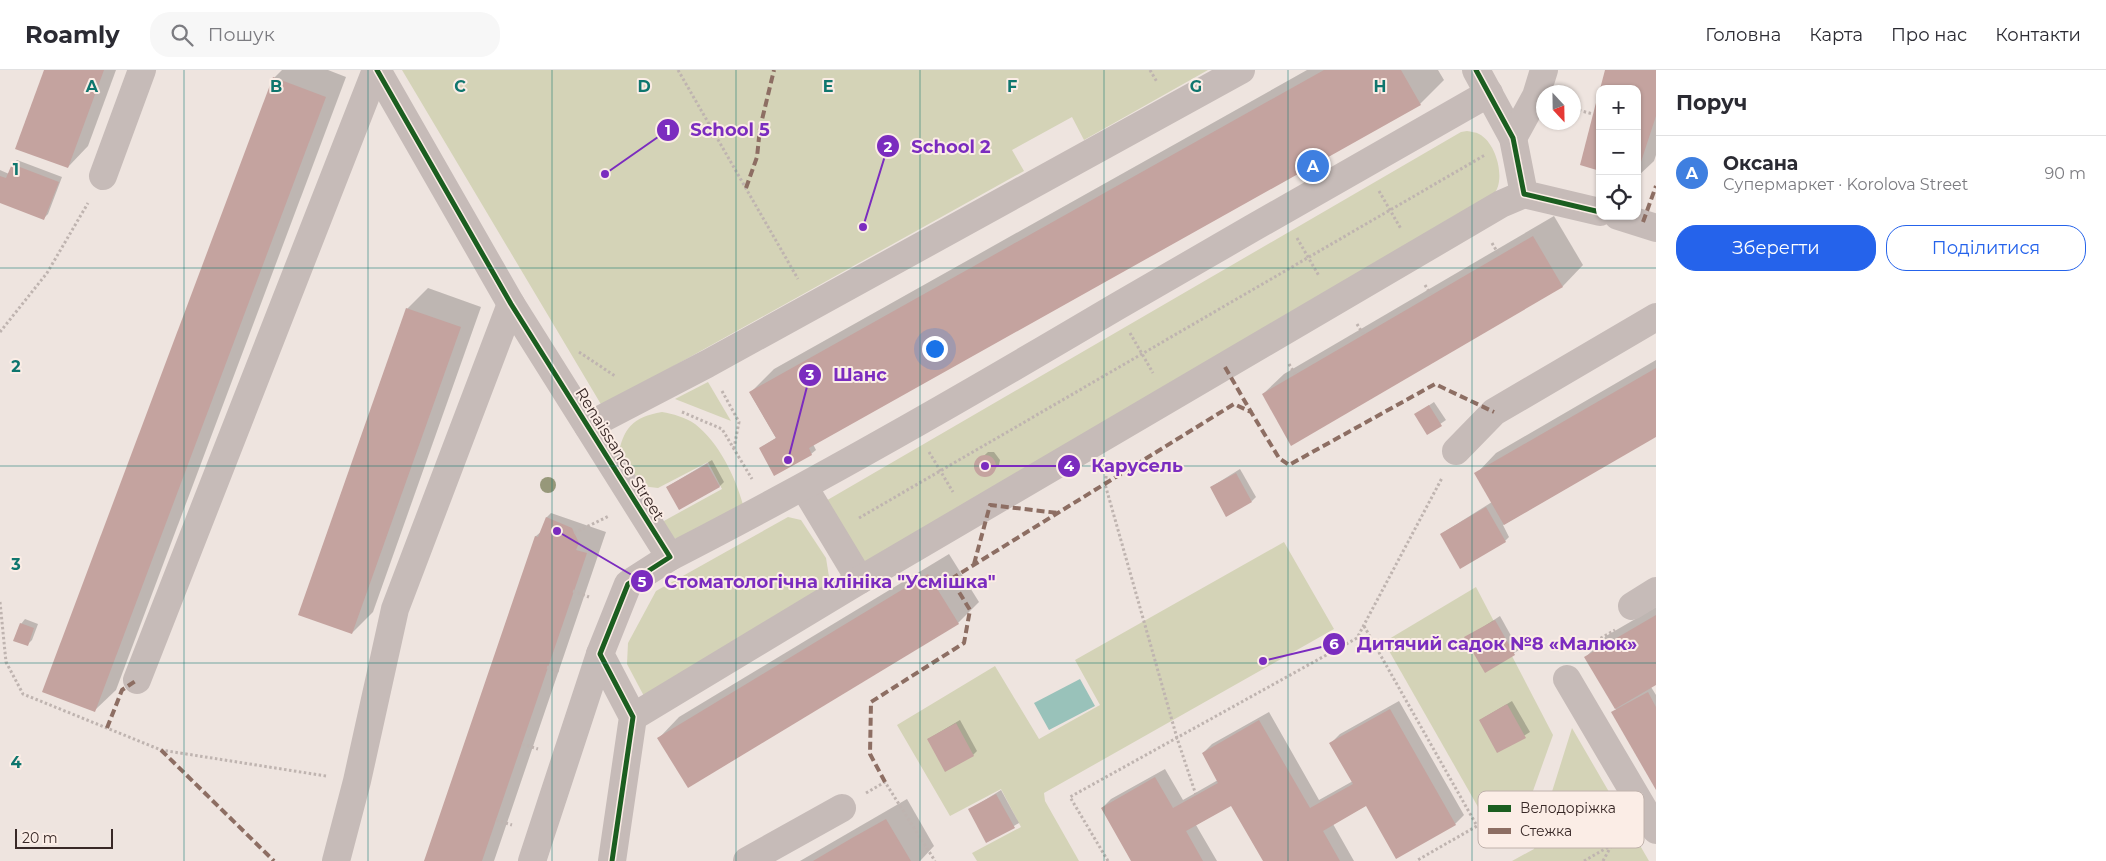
<!DOCTYPE html>
<html lang="uk">
<head>
<meta charset="utf-8">
<style>
  body { margin:0; font-family:Montserrat,sans-serif; background:#f7f7f7; color:#2b2b33 }
  .controls { position:absolute; right:15px; top:15px; display:grid; overflow:hidden; border-radius:10px; box-shadow:0 1px 4px #0004 }
  .controls button { width:45px; height:45px; display:grid; place-items:center; padding:0; border:0; border-bottom:1px solid #e1e1e2; background:#fff; color:#2b2b33; font:25px sans-serif }
  .compass { position:absolute; left:1536px; top:15px; width:45px; height:45px; border-radius:50%; background:#fff; box-shadow:0 1px 4px #0004; rotate:158deg }
  .scale { position:absolute; left:15px; bottom:12px; width:98px; box-sizing:border-box; padding-left:5px; border:2px solid #382826; border-top:0; font-size:14px; line-height:18px; white-space:nowrap; color:#382826; -webkit-text-stroke:4px #fbede6; paint-order:stroke }
  .you { position:absolute; left:934px; top:278px; width:18px; height:18px; margin:-12px; border:4px solid #fff; border-radius:50%; background:#1a73e8; box-shadow:0 0 0 8px #1a73e833 }
  .badge { display:grid; place-items:center; width:32px; height:32px; border-radius:50%; background:#2563eb; color:#fff; font-size:16px; font-weight:700 }
  .pin { position:absolute; translate:-50% -50%; border:2px solid #fff; box-shadow:0 1px 5px #0006 }
  .list { margin:0; padding:0; list-style:none }
  h2 { display:flex; justify-content:space-between; align-items:center; height:65px; margin:0; padding:0 20px; font-size:21px }
  h2 small { font-size:16px; font-weight:400; color:#7c7c81 }
  .list li { display:grid; grid-template-columns:32px 1fr auto; gap:15px; align-items:center; box-sizing:border-box; height:75px; padding:0 20px; border-top:1px solid #e1e1e2 }
  .list b { display:block; font-size:19px; white-space:nowrap }
  .list p { margin:0; font-size:16px; white-space:nowrap; color:#7c7c81 }
  .list em { font-size:16px; font-style:normal; color:#7c7c81 }
  .actions { display:flex; gap:10px; padding:15px 20px }
  .actions a { flex:1; padding:11px 0; border:1px solid #2563eb; border-radius:20px; text-align:center; font-size:18px; color:#2563eb }
  .actions .main { background:#2563eb; color:#fff }
  .icon { flex:none; width:28px; height:28px; fill:none; stroke:currentColor; stroke-width:2; stroke-linecap:round; stroke-linejoin:round }
  .map { position:relative; flex:none; width:1656px; height:791px; overflow:hidden }
  header { display:flex; align-items:center; gap:30px; box-sizing:border-box; height:70px; padding:0 25px; background:#fff; border-bottom:1px solid #e1e1e2 }
  header strong { font-size:24px }
  nav { display:flex; gap:28px; margin-inline-start:auto; font-size:18px }
  .search { width:350px; height:45px; background:#f7f7f7; display:flex; align-items:center; gap:12px; box-sizing:border-box; padding:0 18px; border-radius:20px; color:#7c7c81; font-size:19px }
  main { display:flex }
  aside { flex:1; background:#fff }
  .map>svg:first-child { display:block }
  .green { fill:#d4d3b7 }
  .water { fill:#99c2ba }
  .shadow { fill:#0003 }
  .building { fill:#c4a39f }
  .lines { fill:none; stroke-linecap:round; stroke-linejoin:round }
  .path { stroke:#bfb4b0; stroke-width:3; stroke-dasharray:2.5 2.5; stroke-linecap:butt }
  .minor { stroke:#c6bbb8; stroke-width:28 }
  .quiet { stroke:#8d6e63; stroke-width:4; stroke-dasharray:8 4; stroke-linecap:butt }
  .cycleway-casing { stroke:#fbede6; stroke-width:8 }
  .cycleway { stroke:#1b5e20; stroke-width:5 }
  .tree { fill:#97987a }
  .grid { fill:none; stroke:#0f766e; stroke-width:1; stroke-opacity:0.55 }
  .labels { text-anchor:middle; dominant-baseline:central; stroke-width:4; stroke-linejoin:round; paint-order:stroke }
  .street-label { font-size:16px; fill:#382826; stroke:#fbede6 }
  .key { fill:#fbede6; stroke:#c0b2ac; stroke-width:1 }
  .key-label { font-size:14px; fill:#382826 }
  .grid-label { font-size:16px; text-anchor:middle; font-weight:bold; fill:#0f766e; stroke:#fbede6; stroke-width:4; stroke-linejoin:round; paint-order:stroke }
  .leader { fill:none; stroke:#7b2cbf; stroke-width:2 }
  .callout-dot { fill:#7b2cbf; stroke:#fbede6; stroke-width:2 }
  .mark-label { font-size:15px; text-anchor:middle; font-weight:bold; fill:#fff }
  .callout-label { font-size:18px; text-anchor:middle; font-weight:bold; fill:#7b2cbf; stroke:#fbede6; stroke-width:4; stroke-linejoin:round; paint-order:stroke }
</style>
</head>
<body>
<header>
<strong>Roamly</strong>
<div class="search"><svg class="icon" aria-label="search" viewBox="0 0 24 24"><circle cx="10" cy="10" r="6"/><path d="M15 15l6 6"/></svg>Пошук</div>
<nav><a>Головна</a><a>Карта</a><a>Про нас</a><a>Контакти</a></nav>
</header>
<main>
<div class="map">
<svg width="1656" height="791" viewBox="0 0 1656 791">
  <rect width="100%" height="100%" fill="#eee4df"/>
  <g class="green">
    <path d="M402,0h806l-124,70 -12,-23 -60,33 12,21 -422,235z"/>
    <path d="M1467,61c4,1 9,1 12,3 16,8 25,39 18,55 -2,4 -7,9 -10,13l-623,368 -40,-68 637,-370z"/>
    <path d="M708,312l23,39 -56,-22z"/>
    <path d="M662,342c11,2 23,5 33,12 24,19 40,52 48,81l-63,34 -10,-1 -8,-16 60,-33 -14,-27 -50,26 -17,-2 -23,-29c5,-29 15,-40 44,-45z"/>
    <path d="M788,447l13,3 25,38 4,25 -185,115 -18,-34 1,-21 28,-52z"/>
    <path d="M1284,472l50,87 -290,164 1,8 34,60h-102l-5,-8 49,-26 -20,-38 -51,27 -53,-91 98,-59 44,73 61,-34 -25,-45z"/>
    <path d="M1476,517l77,148 -34,95 -21,12 -114,-200z"/>
    <path d="M1572,658l77,133h-137l22,-12z"/>
  </g>
  <path class="water" d="M1080,609l15,27 -46,24 -15,-27z"/>
  <g class="shadow">
    <path d="M45,0h71l-28,76 -20,21z"/>
    <path d="M282,0h46l18,7 -230,613 -21,20 179,-632z"/>
    <path d="M1307,0h131l6,10 -24,24 -607,340 3,6 -5,4 -51,-6 16,-10 -26,-45 24,-24z"/>
    <path d="M1606,0h50v85l-2,6 -17,16v-88z"/>
    <path d="M17,90l45,17 -14,37 -4,4 -44,-16v-32l9,4 4,-10z"/>
    <path d="M1554,146l29,49 -20,21 -271,158 -29,-50 21,-20z"/>
    <path d="M428,218l53,19 -108,305 -21,21 55,-324z"/>
    <path d="M1656,290v76l-153,89 6,12 -4,4 -64,-7 51,-32 -16,-28 20,-21z"/>
    <path d="M1434,332l12,18 -19,13 -11,-19z"/>
    <path d="M988,382h6l6,8 -1,5 -10,9h-9l-3,-4 -1,-7z"/>
    <path d="M712,390l12,22 -4,4 -53,1z"/>
    <path d="M1240,399l16,28 -4,4 -41,-14z"/>
    <path d="M551,443l55,19 -112,329h-69l111,-325 6,-5 5,-14z"/>
    <path d="M949,484l30,48 -21,21 -299,115 20,-21z"/>
    <path d="M1656,537v77l-5,3 5,8v92l-40,-78 -30,-52 20,-21z"/>
    <path d="M1500,546l19,34 -34,21 -19,-33z"/>
    <path d="M25,549l13,5 -6,16 -5,5 -6,-21z"/>
    <path d="M1399,631l65,114 -9,9 -88,-19 -34,19 21,37h-90l-32,-57 -36,21 21,36h-85l-30,-53 9,-9 54,-30 18,31 35,-20 -15,-27 9,-9 57,-32 50,88 34,-19 -22,-38 9,-9z"/>
    <path d="M1512,631l18,31 -32,20 -18,-32z"/>
    <path d="M960,650l17,31 -4,4 -45,-16z"/>
    <path d="M1001,720l18,33 -32,19 -18,-32z"/>
    <path d="M907,729l27,47 -14,15h-120z"/>
  </g>
  <g class="building">
    <path d="M44,0h60l-36,98 -53,-19z"/>
    <path d="M1324,0h77l20,35 -612,343 3,7 -38,21 -15,-28 17,-10 -27,-46z"/>
    <path d="M1605,0h51v46l-18,55 -1,-82h-37z"/>
    <path d="M273,7l53,20 -231,615 -53,-20z"/>
    <path d="M1599,21h1v80l-20,-6z"/>
    <path d="M12,94l47,18 -15,38 -44,-17v-27l6,2z"/>
    <path d="M1533,166l30,51 -272,159 -29,-52z"/>
    <path d="M406,238l55,19 -109,307 -54,-19z"/>
    <path d="M1656,298v69l-152,88 -30,-52z"/>
    <path d="M1429,335l13,21 -15,9 -13,-21z"/>
    <circle cx="985" cy="396" r="11"/>
    <path d="M707,394l13,23 -41,23 -13,-23z"/>
    <path d="M1236,403l16,29 -26,15 -16,-30z"/>
    <path d="M1486,437l20,35 -46,27 -20,-35z"/>
    <path d="M546,447l26,11 7,15 -3,7 11,3 -105,308h-58l111,-325 3,1z"/>
    <path d="M928,504l31,50 -271,164 -31,-50z"/>
    <path d="M1656,545v70l-41,24 -31,-52z"/>
    <path d="M1495,550l20,35 -30,18 -21,-36z"/>
    <path d="M20,553l14,5 -6,18 -15,-5z"/>
    <path d="M1648,622l8,15v83l-45,-78z"/>
    <path d="M1507,634l19,34 -29,15 -18,-33z"/>
    <path d="M1390,639l66,116 -60,34 -30,-53 -43,25 17,30h-77l-32,-55 -45,25 17,30h-72l-30,-53 54,-31 18,31 45,-25 -16,-30 57,-33 51,88 43,-24 -24,-41z"/>
    <path d="M956,653l18,33 -29,16 -18,-33z"/>
    <path d="M996,724l19,34 -29,15 -18,-34z"/>
    <path d="M886,749l25,42h-98l39,-23z"/>
  </g>
  <g class="lines">
    <g class="path">
      <path d="M678,0l120,209"/>
      <path d="M1150,0l7,12"/>
      <path d="M1574,39l19,5"/>
      <path d="M1379,121l22,38"/>
      <path d="M1297,168l22,38"/>
      <path d="M1492,173l7,12"/>
      <path d="M1425,215l6,10"/>
      <path d="M1357,254l6,10"/>
      <path d="M0,262l47,-59 41,-70"/>
      <path d="M1130,263l23,40"/>
      <path d="M579,282l36,24"/>
      <path d="M1289,294l6,10"/>
      <path d="M722,321l17,31 -5,26"/>
      <path d="M682,342l40,17 30,50"/>
      <path d="M929,382l24,40"/>
      <path d="M1107,401l-2,13 72,254 19,57"/>
      <path d="M859,448l626,-363"/>
      <path d="M574,463l35,-17"/>
      <path d="M573,521l16,6"/>
      <path d="M0,532l6,60 17,32 138,56 165,26"/>
      <path d="M1364,556l113,200 -61,35"/>
      <path d="M1579,581l36,-21"/>
      <path d="M547,597l14,5"/>
      <path d="M522,674l16,5"/>
      <path d="M866,723l19,-11 50,79"/>
      <path d="M496,750l16,5"/>
      <path d="M1108,791l-38,-64 287,-159 85,-160"/>
      <path d="M1584,791l38,-22 1,-3"/>
      <path d="M1603,791l8,-15"/>
    </g>
    <g class="minor">
      <path d="M377,0l134,234 159,253 -42,27 -28,70 33,63 -21,144"/>
      <path d="M1476,0l37,68 11,56 76,18"/>
      <path d="M1513,68l23,-42 8,-26"/>
      <path d="M103,106l39,-106"/>
      <path d="M1618,146l38,12"/>
      <path d="M588,356l119,-62 534,-294"/>
      <path d="M1456,381l38,-39 162,-95"/>
      <path d="M804,417l56,93"/>
      <path d="M670,487c152,-78 299,-163 446,-250 124,-72 248,-143 373,-214"/>
      <path d="M1632,536l24,-15"/>
      <path d="M1567,609l89,151"/>
      <path d="M137,610l239,-610"/>
      <path d="M633,647l227,-137 641,-376 23,-10"/>
      <path d="M336,791l21,-80 38,-172 116,-305"/>
      <path d="M532,791l68,-207"/>
      <path d="M747,791l95,-53"/>
    </g>
    <g class="quiet">
      <path d="M746,118l11,-31 3,-29 14,-58"/>
      <path d="M1643,152l13,-36"/>
      <path d="M1225,297l26,45"/>
      <path d="M974,494l16,-59 68,8"/>
      <path d="M107,658l15,-38 15,-10"/>
      <path d="M161,680l113,111"/>
      <path d="M885,712l-15,-28 1,-52 93,-59 6,-33 -19,-31 283,-175 17,8 28,46 10,7 146,-81 59,28"/>
    </g>
    <defs>
      <g id="cycleway">
        <path d="M377,0l134,234 159,253 -42,27 -28,70 33,63 -21,144"/>
        <path d="M1476,0l37,68 11,56 76,18"/>
      </g>
    </defs>
    <use href="#cycleway" class="cycleway-casing"/>
    <use href="#cycleway" class="cycleway"/>
  </g>
  <circle class="tree" cx="548" cy="415" r="8"/>
  <path class="grid" d="M184,0v791M368,0v791M552,0v791M736,0v791M920,0v791M1104,0v791M1288,0v791M1472,0v791M0,198h1656M0,396h1656M0,593h1656"/>
  <g class="labels">
    <g class="street-label">
      <text transform="translate(620 384) rotate(58)">Renaissance Street</text>
    </g>
  </g>
  <rect x="1478" y="721" width="166" height="57" rx="8" class="key"/>
  <rect x="1488" y="735" width="23" height="7" fill="#1b5e20"/>
  <rect x="1488" y="758" width="23" height="6" fill="#8d6e63"/>
  <g class="key-label">
    <text x="1520" y="743">Велодоріжка</text>
    <text x="1520" y="766">Стежка</text>
  </g>
  <g class="grid-label">
    <text x="92" y="22">A</text>
    <text x="276" y="22">B</text>
    <text x="460" y="22">C</text>
    <text x="644" y="22">D</text>
    <text x="828" y="22">E</text>
    <text x="1012" y="22">F</text>
    <text x="1196" y="22">G</text>
    <text x="1380" y="22">H</text>
    <text x="16" y="105">1</text>
    <text x="16" y="302">2</text>
    <text x="16" y="500">3</text>
    <text x="16" y="698">4</text>
  </g>
  <path class="leader" d="M605 104L668 60M863 157L888 76M788 390L810 305M985 396L1069 396M557 461L642 511M1263 591L1334 574"/>
  <g class="callout-dot">
    <circle cx="605" cy="104" r="5"/>
    <circle cx="863" cy="157" r="5"/>
    <circle cx="788" cy="390" r="5"/>
    <circle cx="985" cy="396" r="5"/>
    <circle cx="557" cy="461" r="5"/>
    <circle cx="1263" cy="591" r="5"/>
    <circle cx="668" cy="60" r="12"/>
    <circle cx="888" cy="76" r="12"/>
    <circle cx="810" cy="305" r="12"/>
    <circle cx="1069" cy="396" r="12"/>
    <circle cx="642" cy="511" r="12"/>
    <circle cx="1334" cy="574" r="12"/>
  </g>
  <g class="mark-label">
    <text x="668" y="65">1</text>
    <text x="888" y="82">2</text>
    <text x="810" y="310">3</text>
    <text x="1069" y="401">4</text>
    <text x="642" y="517">5</text>
    <text x="1334" y="579">6</text>
  </g>
  <g class="callout-label">
    <text x="730" y="66">School 5</text>
    <text x="951" y="83">School 2</text>
    <text x="860" y="311">Шанс</text>
    <text x="1137" y="402">Карусель</text>
    <text x="830" y="518">Стоматологічна клініка "Усмішка"</text>
    <text x="1497" y="580">Дитячий садок №8 «Малюк»</text>
  </g>
</svg>
<div class="controls">
<button>+</button>
<button>−</button>
<button><svg class="icon" aria-label="locate" viewBox="0 0 24 24"><circle cx="12" cy="12" r="6"/><path d="M12 2v4M12 18v4M2 12h4M18 12h4"/></svg></button>
</div>
<svg class="compass" viewBox="-18 -18 36 36"><path d="M0-13l5 13h-10z" fill="#e53935"/><path d="M0 13l5-13h-10z" fill="#7c7c81"/></svg>
<div class="scale">20 m</div>
<div class="you"></div>
<div class="pin badge" style="left:1313px;top:96px;background:#3f7fe0">A</div>
</div>
<aside>
<h2>Поруч<small></small></h2>
<ul class="list">
<li><span class="badge" style="background:#3f7fe0">A</span><div><b>Оксана</b><p>Супермаркет · Korolova Street</p></div><em>90 m</em></li>
</ul>
<div class="actions"><a class="main">Зберегти</a><a>Поділитися</a></div>
</aside>
</main>
</body>
</html>
